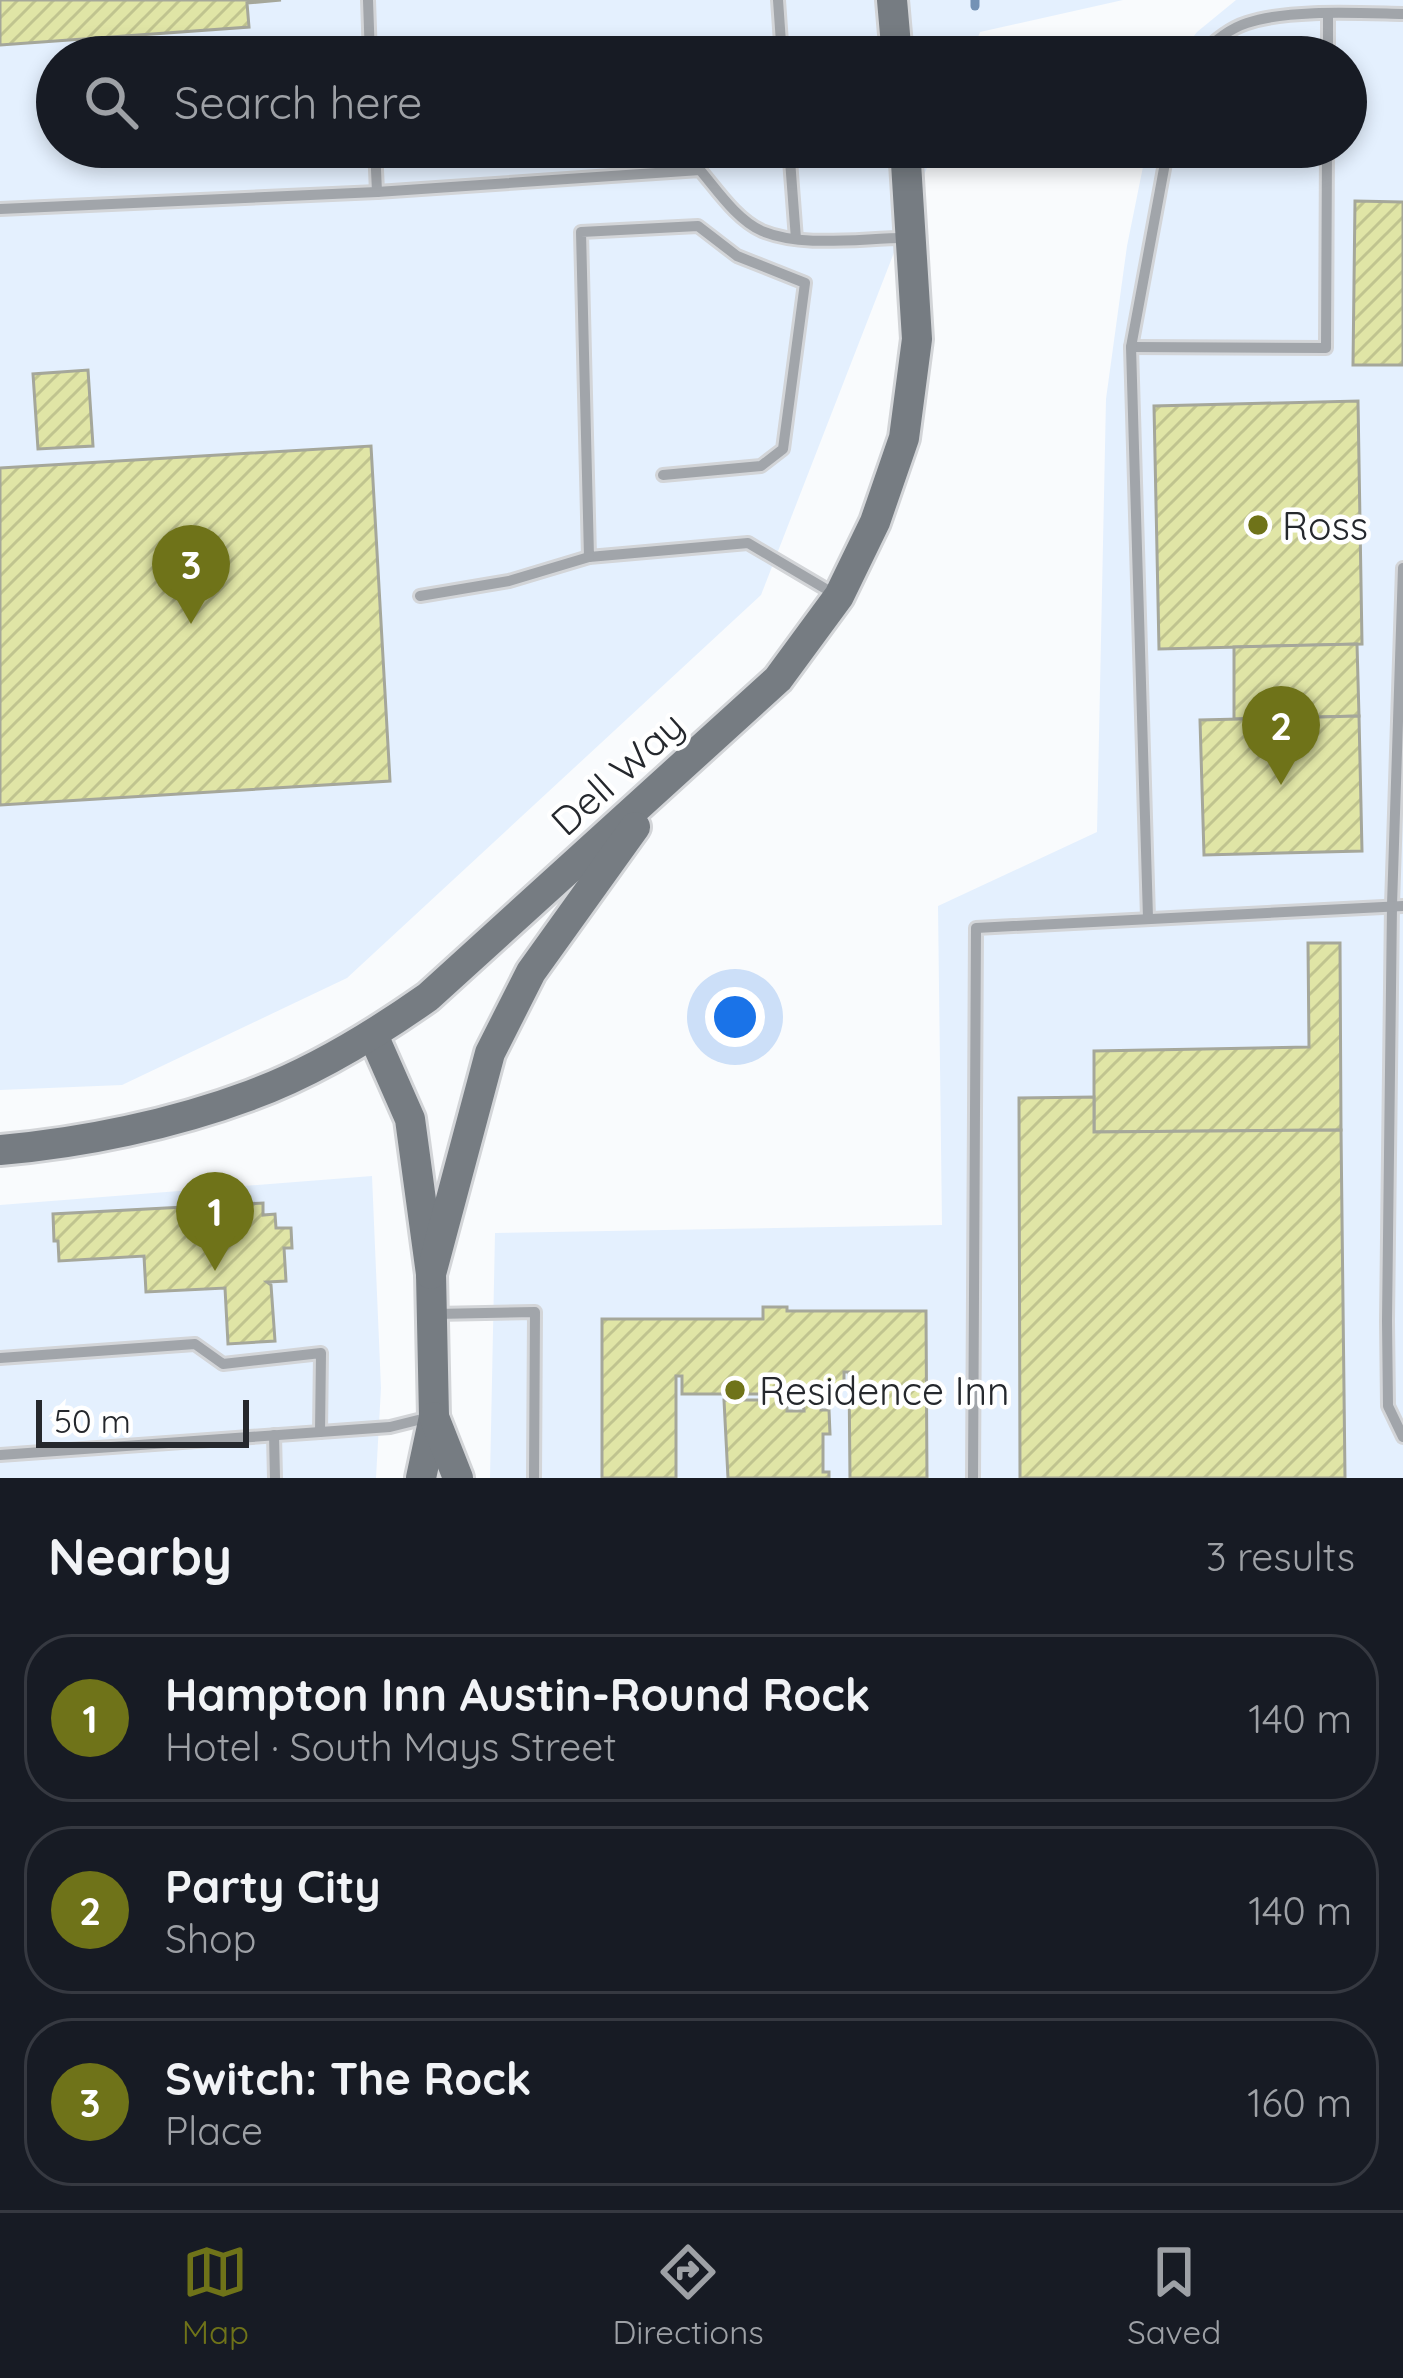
<!DOCTYPE html>
<html lang="en">
<head>
<meta charset="utf-8">
<style>
  body { margin:0; font-family:Quicksand,sans-serif; background:#242831; color:#f1f3f6 }
  .scale { position:absolute; left:36px; bottom:30px; width:213px; box-sizing:border-box; padding-left:12px; border:6px solid #25282d; border-top:0; font-size:33px; line-height:42px; white-space:nowrap; color:#25282d; -webkit-text-stroke:9px #fff; paint-order:stroke }
  .you { position:absolute; left:735px; top:1017px; width:42px; height:42px; margin:-30px; border:9px solid #fff; border-radius:50%; background:#1a73e8; box-shadow:0 0 0 18px #1a73e833 }
  .badge { display:grid; place-items:center; width:78px; height:78px; border-radius:50%; background:#6f7319; color:#fff; font-size:39px; font-weight:700 }
  .pin { position:absolute; translate:-50% -99px; filter:drop-shadow(0 3px 6px #0008) }
  .pin::after { content:''; position:absolute; top:63px; width:42px; height:36px; background:inherit; clip-path:polygon(0 0,100% 0,50% 100%) }
  .list { margin:0; padding:0; list-style:none }
  h2 { display:flex; justify-content:space-between; align-items:center; height:156px; margin:0; padding:0 48px; font-size:51px }
  h2 small { font-size:39px; font-weight:400; color:#9ea1a6 }
  .list li { display:grid; grid-template-columns:78px 1fr auto; gap:36px; align-items:center; box-sizing:border-box; height:168px; margin:0 24px 24px; padding:0 24px; border:3px solid #363941; border-radius:48px }
  .list b { display:block; font-size:45px; white-space:nowrap }
  .list p { margin:0; font-size:39px; white-space:nowrap; color:#9ea1a6 }
  .list em { font-size:39px; font-style:normal; color:#9ea1a6 }
  .icon { flex:none; width:66px; height:66px; fill:none; stroke:currentColor; stroke-width:2; stroke-linecap:round; stroke-linejoin:round }
  .map { position:relative; flex:none; width:1403px; height:1478px; overflow:hidden }
  .search { position:absolute; background:#171b24; box-shadow:0 6px 18px #0003; left:36px; right:36px; top:36px; height:132px; display:flex; align-items:center; gap:30px; box-sizing:border-box; padding:0 42px; border-radius:66px; color:#9ea1a6; font-size:45px }
  .sheet { height:732px; background:#171b24 }
  nav { display:flex; justify-content:space-around; align-items:center; box-sizing:border-box; height:168px; border-top:3px solid #363941; background:#171b24; font-size:33px; color:#9ea1a6 }
  nav a { display:grid; justify-items:center; gap:6px }
  nav .on { color:#6f7319 }
  .map>svg:first-child { display:block }
  .built { fill:#e4f0fe }
  .lines { fill:none; stroke-linecap:round; stroke-linejoin:round }
  .stream { stroke:#7492b5; stroke-width:9 }
  .building { fill:url(#building-hatch); stroke:#a5a79a; stroke-width:3 }
  .lane-casing { stroke:#d3d5d8; stroke-width:16 }
  .secondary-casing { stroke:#d3d5d8; stroke-width:36 }
  .lane { stroke:#a1a5aa; stroke-width:10 }
  .secondary { stroke:#767c82; stroke-width:30 }
  .poi-dot { fill:#6f7319; stroke:#fff; stroke-width:4.5 }
  .labels { text-anchor:middle; dominant-baseline:central; stroke-width:9; stroke-linejoin:round; paint-order:stroke }
  .poi-label { font-size:39px; fill:#25282d; stroke:#fff; text-anchor:start }
  .street-label { font-size:39px; fill:#25282d; stroke:#fff }
</style>
</head>
<body>
<div class="map">
<svg width="1403" height="1478" viewBox="0 0 1403 1478">
  <defs>
    <pattern id="building-hatch" width="6" height="6" patternUnits="userSpaceOnUse" patternTransform="scale(3)"><rect width="6" height="6" fill="#e0e5a6"/><path d="M-1 1l2-2M0 6l6-6M5 7l2-2" fill="none" stroke="#c0c48f"/></pattern>
  </defs>
  <rect width="100%" height="100%" fill="#f9fbfd"/>
  <g class="built">
    <path d="M0,0h1123l-143,32 -10,25h-913v90h878l-174,448 -414,383 -225,107 -122,5z"/>
    <path d="M1236,0h167v1478h-913l5,-245 447,-8 -4,-319 159,-74 9,-433 21,-153 20,-99h199v-90h-168l19,-25z"/>
    <path d="M372,1176l9,212 -5,90h-376v-273z"/>
  </g>
  <g class="lines">
    <path class="stream" d="M975,0v6"/>
  </g>
  <g class="building">
    <path d="M0,0h281l-34,3 2,24 -249,18z"/>
    <path d="M1355,201l48,1v163h-50z"/>
    <path d="M88,370l5,76 -55,3 -5,-75z"/>
    <path d="M1358,401l4,243 -203,5 -5,-243z"/>
    <path d="M371,446l19,335 -390,24v-337z"/>
    <path d="M1357,644l2,72 -125,3v-72z"/>
    <path d="M1359,716l3,135 -158,4 -4,-135z"/>
    <path d="M1308,943h32l1,187 -247,2v-81l215,-4z"/>
    <path d="M1094,1097v35l247,-2 4,348h-325l-1,-380z"/>
    <path d="M263,1203v12l12,-1 1,14h15l1,20h-8l2,33 -19,1 4,3 4,56 -47,3 -3,-56 -79,4 -2,-36 -85,5 -1,-20h-4l-1,-27z"/>
    <path d="M763,1307h24v4h139l1,167h-77l-1,-106h-5v15h-57v24h17l-1,-10h18v9h8l1,24h-7v38h6v6h-101l-4,-78h38v-6h-80v-18h-6v102h-74v-159h161z"/>
  </g>
  <g class="lines">
    <defs>
      <g id="lane">
        <path d="M368,0l2,57"/>
        <path d="M778,0l4,57"/>
        <path d="M1199,57c13,-14 29,-28 48,-34 42,-14 111,-10 156,-9"/>
        <path d="M1328,57v-44"/>
        <path d="M375,147l2,45"/>
        <path d="M789,147l7,92"/>
        <path d="M0,209l377,-17 323,-22c17,20 37,50 62,61 41,17 99,7 143,7"/>
        <path d="M1131,347l195,1 1,-201"/>
        <path d="M663,475l98,-9 22,-17 22,-166 -68,-27 -39,-30 -117,6 8,325 159,-14 88,52"/>
        <path d="M1403,568l-11,337 -5,416 1,85 15,31"/>
        <path d="M420,596l89,-15 80,-24"/>
        <path d="M1148,918l-17,-571 37,-200"/>
        <path d="M435,1314l100,-2 -1,166"/>
        <path d="M0,1358l195,-14 28,20 98,-11 -1,79"/>
        <path d="M274,1435l1,43"/>
        <path d="M0,1455l390,-28 40,-10"/>
        <path d="M973,1478l3,-550 427,-22"/>
      </g>
      <g id="secondary">
        <path d="M892,0l5,57"/>
        <path d="M373,1035l37,84 21,155 3,143 -13,61"/>
        <path d="M0,1150c83,-7 173,-26 251,-55 63,-23 123,-60 177,-98l350,-318 61,-83 36,-74 29,-84 13,-99 -12,-192"/>
        <path d="M431,1274l59,-221 41,-81 104,-145"/>
        <path d="M434,1417l24,61"/>
      </g>
    </defs>
    <use href="#lane" class="lane-casing"/>
    <use href="#secondary" class="secondary-casing"/>
    <use href="#lane" class="lane"/>
    <use href="#secondary" class="secondary"/>
  </g>
  <g class="poi-dot">
    <circle cx="1258" cy="525" r="12"/>
    <circle cx="735" cy="1390" r="12"/>
  </g>
  <g class="labels">
    <g class="poi-label">
      <text x="1282" y="525">Ross</text>
      <text x="759" y="1390">Residence Inn</text>
    </g>
    <g class="street-label">
      <text transform="translate(617 773) rotate(-42)">Dell Way</text>
    </g>
  </g>
</svg>
<div class="scale">50 m</div>
<div class="you"></div>
<div class="pin badge" style="left:215px;top:1271px">1</div>
<div class="pin badge" style="left:1281px;top:785px">2</div>
<div class="pin badge" style="left:191px;top:624px">3</div>
<div class="search"><svg class="icon" aria-label="search" viewBox="0 0 24 24"><circle cx="10" cy="10" r="6"/><path d="M15 15l6 6"/></svg>Search here</div>
</div>
<section class="sheet">
<h2>Nearby<small>3 results</small></h2>
<ul class="list">
<li><span class="badge">1</span><div><b>Hampton Inn Austin-Round Rock</b><p>Hotel · South Mays Street</p></div><em>140 m</em></li>
<li><span class="badge">2</span><div><b>Party City</b><p>Shop</p></div><em>140 m</em></li>
<li><span class="badge">3</span><div><b>Switch: The Rock</b><p>Place</p></div><em>160 m</em></li>
</ul>
</section>
<nav>
<a class="on"><svg class="icon" aria-label="map" viewBox="0 0 24 24"><path d="M3 6l6-2 6 2 6-2v14l-6 2-6-2-6 2zM9 4v14M15 6v14"/></svg>Map</a>
<a><svg class="icon" aria-label="directions" viewBox="0 0 24 24"><path d="M12 3l9 9-9 9-9-9zM9 14v-3h6M13 9l2 2-2 2"/></svg>Directions</a>
<a><svg class="icon" aria-label="saved" viewBox="0 0 24 24"><path d="M7 4h10v16l-5-4-5 4z"/></svg>Saved</a>
</nav>
</body>
</html>
